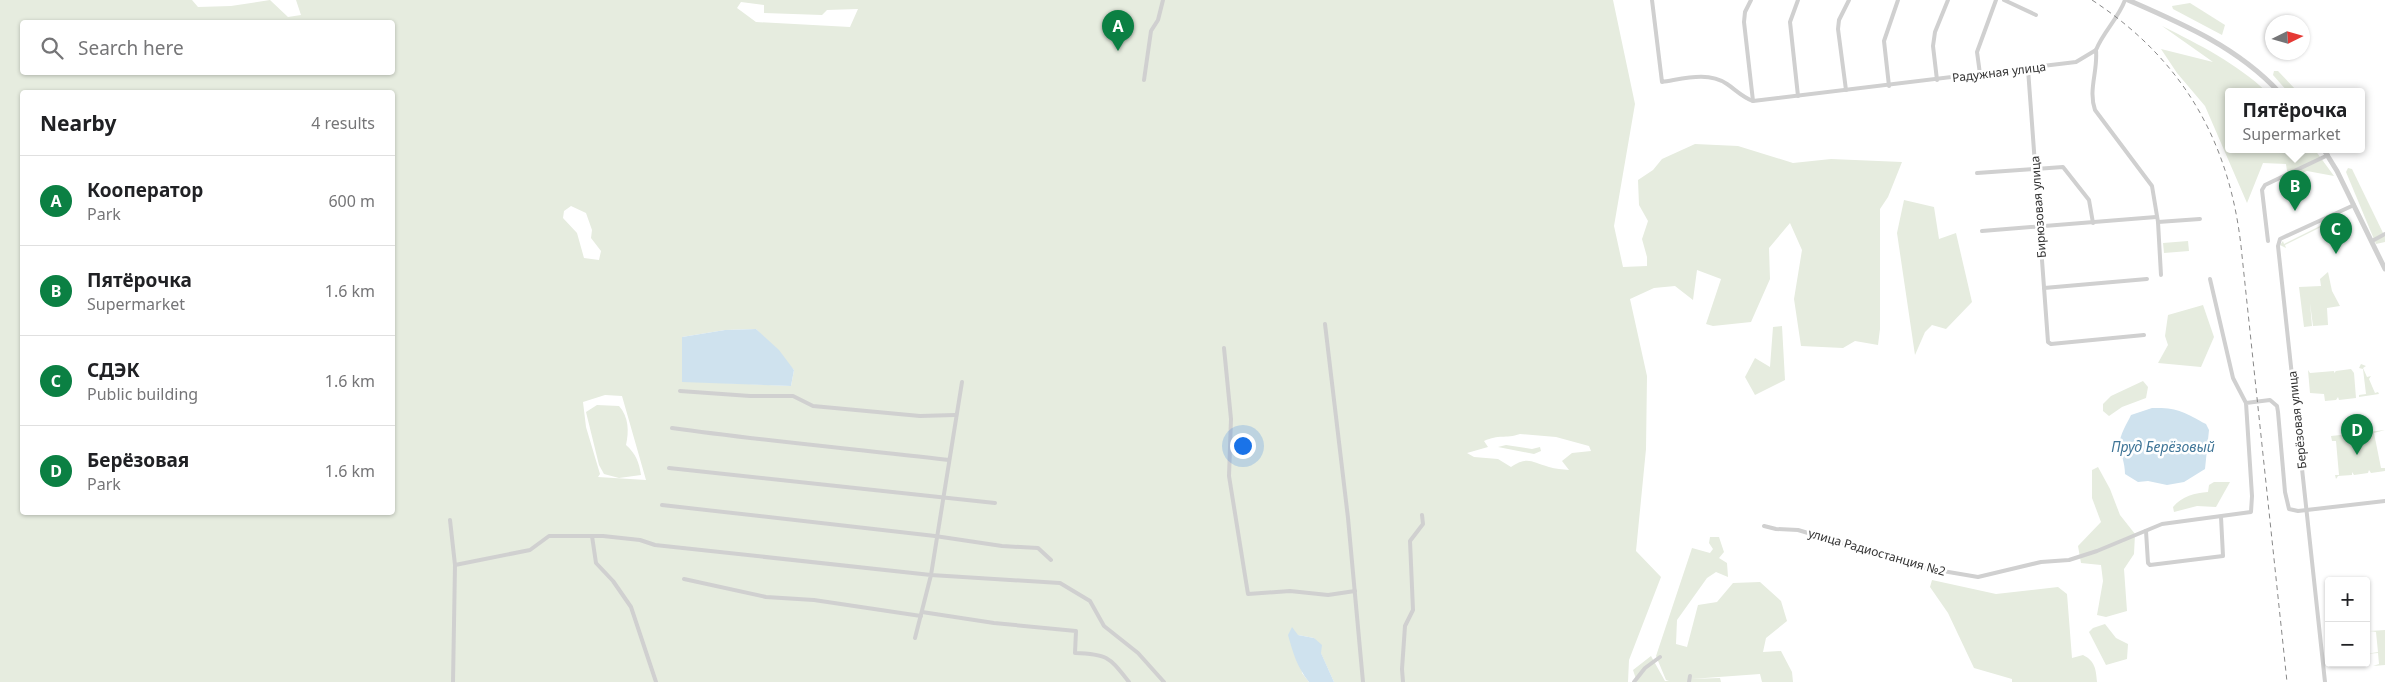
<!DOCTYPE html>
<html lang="en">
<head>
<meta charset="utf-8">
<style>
  body { margin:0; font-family:"Noto Sans",sans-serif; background:#f2f2f2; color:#202124 }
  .controls { position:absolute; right:15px; bottom:15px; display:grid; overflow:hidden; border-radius:5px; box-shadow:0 1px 4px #0004 }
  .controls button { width:45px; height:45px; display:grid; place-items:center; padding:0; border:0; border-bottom:1px solid #e0e0e0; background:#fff; color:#202124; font:25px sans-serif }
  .compass { position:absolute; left:2265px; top:15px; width:45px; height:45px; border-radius:50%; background:#fff; box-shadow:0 1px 4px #0004; rotate:85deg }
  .you { position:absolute; left:1242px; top:445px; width:18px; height:18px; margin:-12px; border:4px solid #fff; border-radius:50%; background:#1a73e8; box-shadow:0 0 0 8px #1a73e833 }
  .badge { display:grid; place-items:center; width:32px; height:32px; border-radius:50%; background:#0b8043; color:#fff; font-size:16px; font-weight:700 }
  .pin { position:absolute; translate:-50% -41px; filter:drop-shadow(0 1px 2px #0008) }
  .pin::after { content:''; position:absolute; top:26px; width:18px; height:15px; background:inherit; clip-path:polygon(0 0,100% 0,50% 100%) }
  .popup { position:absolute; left:2225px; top:88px; width:140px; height:65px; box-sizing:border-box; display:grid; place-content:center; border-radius:5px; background:#fff; filter:drop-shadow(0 1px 4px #0005); font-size:16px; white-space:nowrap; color:#757577 }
  .popup b { font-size:19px; color:#202124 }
  .popup::after { content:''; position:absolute; left:50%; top:100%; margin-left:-10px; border:10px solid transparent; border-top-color:#fff }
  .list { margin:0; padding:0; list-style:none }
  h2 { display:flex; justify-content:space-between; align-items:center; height:65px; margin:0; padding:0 20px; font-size:21px }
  h2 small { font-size:16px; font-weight:400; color:#757577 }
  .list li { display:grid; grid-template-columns:32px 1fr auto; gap:15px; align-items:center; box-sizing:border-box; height:90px; padding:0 20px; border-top:1px solid #e0e0e0 }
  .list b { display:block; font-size:19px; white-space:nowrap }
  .list p { margin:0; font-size:16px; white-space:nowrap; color:#757577 }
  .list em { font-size:16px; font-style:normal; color:#757577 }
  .icon { flex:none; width:28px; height:28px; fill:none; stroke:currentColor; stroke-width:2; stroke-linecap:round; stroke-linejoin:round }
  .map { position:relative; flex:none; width:2385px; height:682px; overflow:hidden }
  .search { position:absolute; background:#fff; box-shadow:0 1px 4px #0004; left:20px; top:20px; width:375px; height:55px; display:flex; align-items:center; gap:12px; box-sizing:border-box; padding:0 18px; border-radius:5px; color:#757577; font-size:19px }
  .panel { position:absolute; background:#fff; box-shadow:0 1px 4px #0004; left:20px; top:90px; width:375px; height:425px; border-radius:5px }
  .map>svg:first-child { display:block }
  .green { fill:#e6ecdf; fill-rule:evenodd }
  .water { fill:#cfe2ee }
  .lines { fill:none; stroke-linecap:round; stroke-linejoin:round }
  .minor { stroke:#d0d0d0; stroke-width:4 }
  .tertiary { stroke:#d0d0d0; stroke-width:5 }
  .rail { stroke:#888; stroke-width:1; stroke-dasharray:5 4; stroke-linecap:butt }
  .labels { text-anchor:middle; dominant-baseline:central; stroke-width:5; stroke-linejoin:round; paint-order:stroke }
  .street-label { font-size:12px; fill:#333; stroke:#fff }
  .water-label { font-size:14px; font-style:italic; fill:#3f7597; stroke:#fff }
</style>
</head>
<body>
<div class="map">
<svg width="2385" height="682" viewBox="0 0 2385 682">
  <rect width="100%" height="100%" fill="#fff"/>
  <g class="green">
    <path d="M0,0h192l6,7 33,-1 39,-6 18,17 13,-2 -5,-15h1317l22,104 -21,122 9,41 24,-1v-9l-5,-18 6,-18 -9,-16 -1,-25 15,-10 9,-11 33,-15 43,2 55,17 38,-4 71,3 -14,35 -8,12v120l-2,16 -23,-4 -12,7 -42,-2 -7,-47 8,-49 -12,-27 -21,25 1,31 -19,43 -38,4 -7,-2 15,-45 -24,-9 -4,30 -18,-14 -21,2 -24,11 17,77 -1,73 -10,102 25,26 -32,83 -1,22h-294l-20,-44 -16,-3 4,38 7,9h-1309zM741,2l23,3v8l58,2 5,-5 31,-1 -8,18 -94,-5 -19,-14zM22,22h370v50h-370zM22,92h370v420h-370zM571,206l15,7 6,17 -1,8 10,13 -2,9 -15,-2 -7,-25 -14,-15 1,-7zM756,329l38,41 -3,16 -109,-5v-44l43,-7zM605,395l17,1 24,84 -48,-3 2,-3 -14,-47 -3,-25zM1520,434l36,3 33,9 2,5 -19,2 -10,8 7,9c-6,-1 -14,-1 -20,-3 -18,-5 -21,-11 -38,0l-13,-8 -24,-2 -7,-4 21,-6 -4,-6c15,-7 21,-2 36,-7z"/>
    <path d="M2190,3l35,22 -3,10 -49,-26 -1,-3z"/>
    <path d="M2162,26c38,19 74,37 105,66h-38v58h86l19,26 -27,-5 -19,7 -2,-14 -23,-1 -16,40 -42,-97 -28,-33 -16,-24 52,13z"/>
    <path d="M2274,71h4l20,21h-10l-15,-17z"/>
    <path d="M2348,168l4,1 33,68v5l-9,2 -30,-72z"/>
    <path d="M1904,200l30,7 5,32 17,-6 16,69 -26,27 -14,-4 -7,7 -10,23 -18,-122z"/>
    <path d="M2322,225l1,1 -38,19 1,3 -6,-3 3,-4 1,3z"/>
    <path d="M2188,241l1,10 -25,2 -1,-10z"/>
    <path d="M2328,272l4,19 8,15 -13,2 1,17 -15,1 -3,-23 2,23 -8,1 -5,-40 22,-1 -1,-7z"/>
    <path d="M2203,305l11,32 -13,30 -43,-4 10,-18 -3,-9 3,-21z"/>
    <path d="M1782,326l3,54 -30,15 -10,-18 10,-19 15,9 3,-40z"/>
    <path d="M2361,364l5,2 -3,2 4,9 4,-1 -2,3 6,14 3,-1 1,2 -20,3v-2l7,-1 -3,-25 -4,-1z"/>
    <path d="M2351,369l3,4 2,25 -17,2 -1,-3 -2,3 -11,1 -1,-7 -14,-1 -2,-23 2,3 24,-2v2l2,-2z"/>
    <path d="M2143,381l5,6 -2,11 -24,9 -13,9 -6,-5v-7l8,-8z"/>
    <path d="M597,405l22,1c10,11 10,26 7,39 10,9 13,17 15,30l-22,3 -15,-4 -5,-9 -13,-53z"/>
    <path d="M2385,430l-11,3 7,35h4v3l-14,2 -2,-3 -1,3 -14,2 -2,-3v3l-14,1 -2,3 -1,-4h4l-3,-34h-4l-1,-5z"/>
    <path d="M1506,445l26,4 8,-2 1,4 -7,3 -36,-7z"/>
    <path d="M2098,467l12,22 10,26 15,19 -1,20 -10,15 3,42 -21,6 -9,-2 6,-34 -2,-16 -20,-2 -3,-17 23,-24 -9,-24v-28z"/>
    <path d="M2214,482h16l-14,25 -19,-1 -23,6 -1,-5c9,-11 22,-14 35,-15l1,-7z"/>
    <path d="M1710,537h9l5,15 -5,6 8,5 1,14 -12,-5 -9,6 -30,42 -1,24 11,3 11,-42 19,-3 16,-19 27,-1 21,19 6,20 -21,17 -3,14 18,-1 11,21 1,10h-31l-2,-8 -69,5 29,-1 1,4h-84l-4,-12 18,-14 14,25h4l-3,-1 -10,-24 36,-108 18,5 3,-4 -4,-6z"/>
    <path d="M1932,580l64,14 62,-7 9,7 5,64 11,-3c12,6 13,14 14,27h-85v-3l-38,-11 -26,-55 -18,-26z"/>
    <path d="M2105,624l11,14 12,6 -1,15 -21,6 -17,-33 4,-4z"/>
    <path d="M2385,630v35l-12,1 6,-2 -1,-11 -12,1 12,-2 -2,-20 -6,-1z"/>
  </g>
  <g class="water">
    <path d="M756,329l23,21 15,20 -3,16 -109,-4v-45l43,-7z"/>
    <path d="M2152,408c25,-1 32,4 54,16l3,6 -4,39 -21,13 -17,3 -19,-4 -10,1 -13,-8c0,-11 -4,-19 -5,-29 -1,-10 7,-21 11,-30z"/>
    <path d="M1292,627l6,8 16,3 8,7 -1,8 13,29h-25c-12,-15 -16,-29 -21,-47z"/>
  </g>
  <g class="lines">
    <g class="minor">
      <path d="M1652,0l10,82c21,-3 46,-11 65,2 9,6 15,13 26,17l323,-39 20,-12c2,21 -8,40 -1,60l57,76 6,36 3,53"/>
      <path d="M1751,0l-6,12 -1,10 9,79"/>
      <path d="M1798,0l-8,22 8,74"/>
      <path d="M2004,0l32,15"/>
      <path d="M2096,50c7,-18 22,-31 29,-50"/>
      <path d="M2028,69l20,273 3,2 93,-9"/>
      <path d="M1980,74l-3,-22 19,-52"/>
      <path d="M1144,80l7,-49 7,-11 5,-20"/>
      <path d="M1937,80l-4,-34 2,-14 13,-32"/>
      <path d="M1889,86l-5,-45 14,-41"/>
      <path d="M1846,90l-8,-61 1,-9 10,-20"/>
      <path d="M1977,173l86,-6 26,33 4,23"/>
      <path d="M2158,222l42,-3"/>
      <path d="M1982,231l174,-14"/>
      <path d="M2268,241l-6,-51 3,-5 63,-30"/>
      <path d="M2372,241l13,-7"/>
      <path d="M2210,279l23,99 13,25"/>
      <path d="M2044,288l103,-9"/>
      <path d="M1325,324l23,194 15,164"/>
      <path d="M1224,348l7,71 -2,57 19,118 42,-3 38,4 27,-4"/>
      <path d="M962,382l-31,193 129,8 30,18 14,25 34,27 26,29"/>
      <path d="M680,391l70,5h43l20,10 107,10 35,-1"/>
      <path d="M672,428c92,13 184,21 277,32"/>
      <path d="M669,468l326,35"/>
      <path d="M662,505l273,31 67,10 36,2 13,12"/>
      <path d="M450,520l5,45 -2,117"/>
      <path d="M1764,526l12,3 22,1 127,38 53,9 63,-15 28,-2 28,-9 65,-27 89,-12 1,-16 -6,-93 24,-3 7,6 1,6 7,80 4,17 9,2 87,-10"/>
      <path d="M2146,531l2,32 2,2 73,-9 -2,-39"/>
      <path d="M592,536l4,27 17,18 18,26 25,75"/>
      <path d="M455,565l75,-15 19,-14h54l37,4 15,5 276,30 -16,63"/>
      <path d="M684,579l82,18 48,3 107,16"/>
      <path d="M922,612l72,11 82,8 -1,22c33,1 34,4 54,29"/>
      <path d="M1403,682l-1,-13 3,-43 8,-16 -3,-69 13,-17 -1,-9"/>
      <path d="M1634,682l11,-14 15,-11"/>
      <path d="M1689,682l1,-6"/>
      <path d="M2325,682l-47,-436 2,-7 74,-34"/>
    </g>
    <g class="tertiary">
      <path d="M2128,0c55,24 109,47 151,92"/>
      <path d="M2324,150l13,21 48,98"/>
    </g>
    <path class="rail" d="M2092,0c90,59 137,140 149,246l46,436"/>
  </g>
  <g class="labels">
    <g class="street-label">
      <text transform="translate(1999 72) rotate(-7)">Радужная улица</text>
      <text transform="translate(2038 207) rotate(-94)">Бирюзовая улица</text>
      <text transform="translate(2297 420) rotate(-96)">Берёзовая улица</text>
      <text transform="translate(1877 552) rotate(16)">улица Радиостанция №2</text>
    </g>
    <g class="water-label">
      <text x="2163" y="446">Пруд Берёзовый</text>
    </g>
  </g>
</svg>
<div class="controls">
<button>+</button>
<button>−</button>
</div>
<svg class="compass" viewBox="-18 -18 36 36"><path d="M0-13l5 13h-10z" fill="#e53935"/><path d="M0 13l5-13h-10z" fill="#757577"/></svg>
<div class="you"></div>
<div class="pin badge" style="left:1118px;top:51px">A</div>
<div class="pin badge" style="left:2295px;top:211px">B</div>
<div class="popup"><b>Пятёрочка</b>Supermarket</div>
<div class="pin badge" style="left:2336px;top:254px">C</div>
<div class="pin badge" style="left:2357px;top:455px">D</div>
<div class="search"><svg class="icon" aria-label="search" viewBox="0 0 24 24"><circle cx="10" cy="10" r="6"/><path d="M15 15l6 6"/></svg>Search here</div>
<section class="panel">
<h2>Nearby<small>4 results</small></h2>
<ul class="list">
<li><span class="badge">A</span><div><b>Кооператор</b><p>Park</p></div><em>600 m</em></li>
<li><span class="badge">B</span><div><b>Пятёрочка</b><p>Supermarket</p></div><em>1.6 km</em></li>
<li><span class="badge">C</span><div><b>СДЭК</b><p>Public building</p></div><em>1.6 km</em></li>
<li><span class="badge">D</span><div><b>Берёзовая</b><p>Park</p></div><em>1.6 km</em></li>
</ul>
</section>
</div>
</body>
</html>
